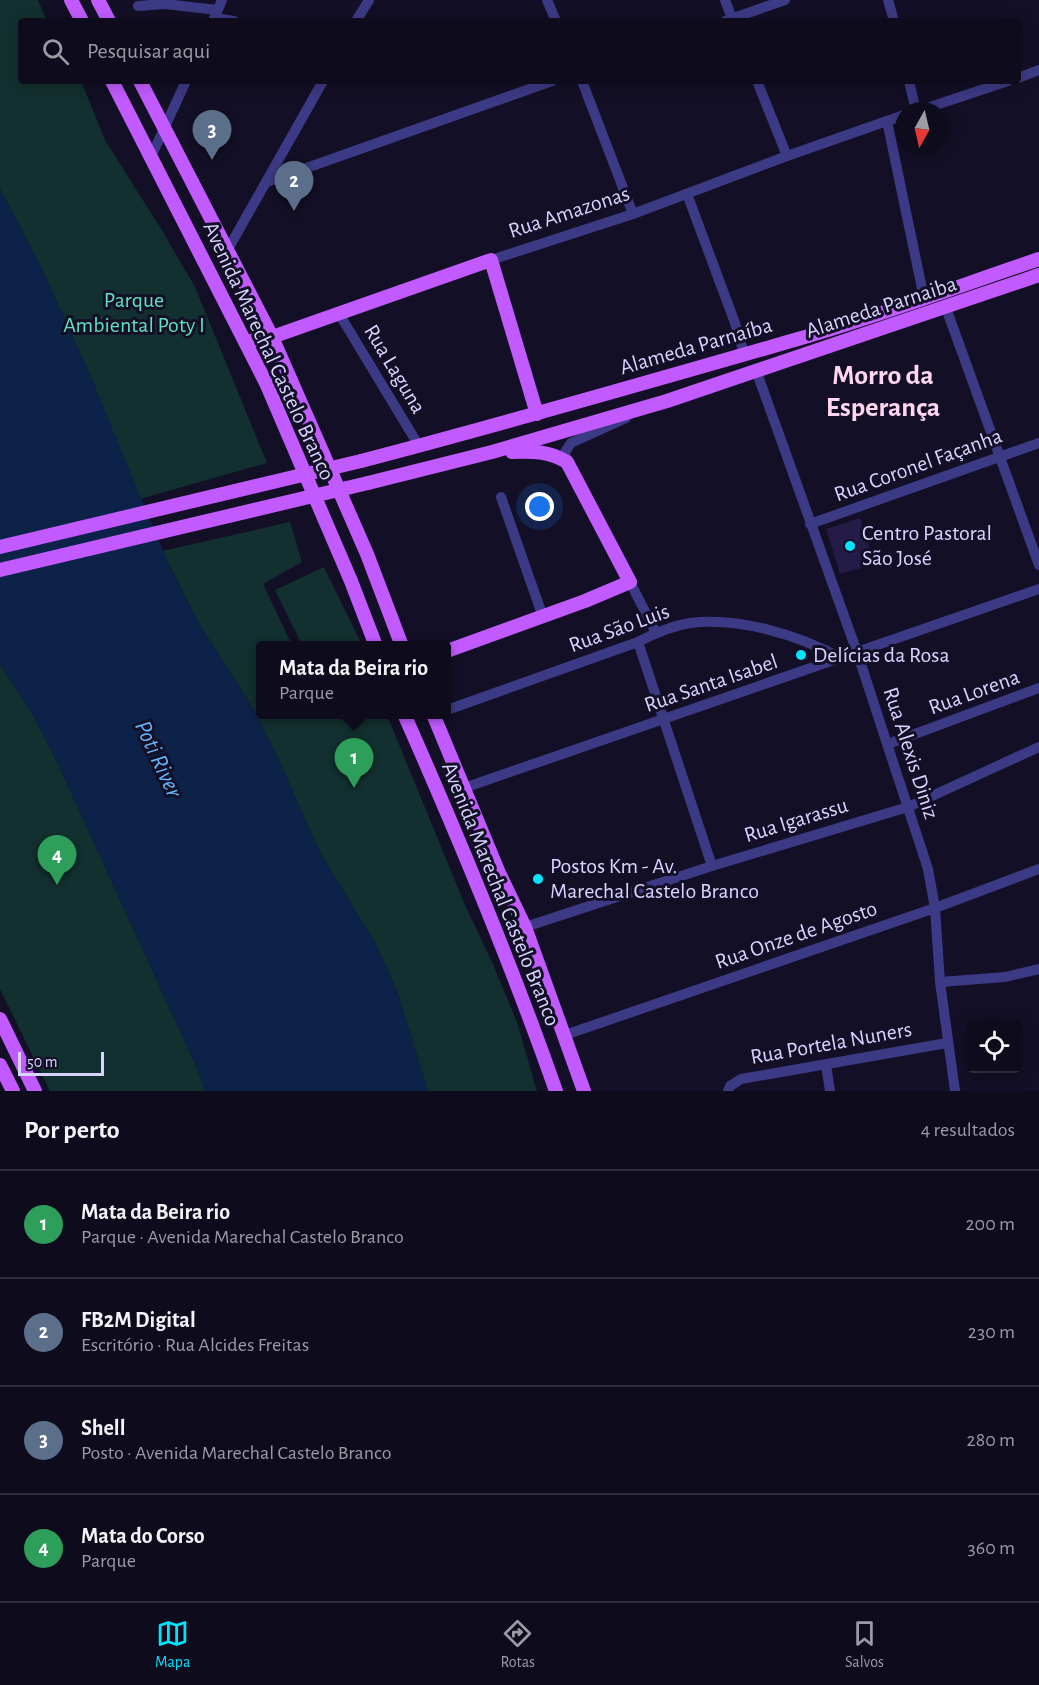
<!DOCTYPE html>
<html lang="pt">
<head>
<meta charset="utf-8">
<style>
  body { margin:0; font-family:"Alegreya Sans",sans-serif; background:#171425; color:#f1f3f6 }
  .controls { position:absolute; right:18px; bottom:18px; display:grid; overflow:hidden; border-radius:6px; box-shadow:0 3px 15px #0003 }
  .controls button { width:54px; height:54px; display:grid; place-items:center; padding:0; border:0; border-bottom:2px solid #2e2b3b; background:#0e0b1c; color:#f1f3f6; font:30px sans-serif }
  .compass { position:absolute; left:895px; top:102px; width:54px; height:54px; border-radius:50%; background:#0e0b1c; box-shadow:0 3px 15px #0003; rotate:188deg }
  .scale { position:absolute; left:18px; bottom:15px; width:86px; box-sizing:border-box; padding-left:6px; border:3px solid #d9d4ff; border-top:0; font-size:16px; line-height:21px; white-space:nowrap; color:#d9d4ff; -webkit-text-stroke:4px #130f26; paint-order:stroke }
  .you { position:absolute; left:540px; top:507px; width:21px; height:21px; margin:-15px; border:4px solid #fff; border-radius:50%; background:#1a73e8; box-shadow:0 0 0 9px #1a73e833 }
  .badge { display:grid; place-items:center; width:39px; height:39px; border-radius:50%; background:#00e5ff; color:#fff; font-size:20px; font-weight:700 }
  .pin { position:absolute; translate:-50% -50px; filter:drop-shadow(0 2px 3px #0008) }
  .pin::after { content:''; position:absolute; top:32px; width:21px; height:18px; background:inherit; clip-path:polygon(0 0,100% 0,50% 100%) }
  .popup { position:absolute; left:256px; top:641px; width:195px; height:78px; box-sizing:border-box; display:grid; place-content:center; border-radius:6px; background:#0e0b1c; filter:drop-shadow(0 2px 4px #0005); font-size:20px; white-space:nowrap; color:#9b9ba3 }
  .popup b { font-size:22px; color:#f1f3f6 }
  .popup::after { content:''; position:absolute; left:50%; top:100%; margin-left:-12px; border:12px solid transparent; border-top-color:#0e0b1c }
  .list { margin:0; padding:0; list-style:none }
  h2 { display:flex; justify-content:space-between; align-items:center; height:78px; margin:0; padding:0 24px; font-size:26px }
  h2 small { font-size:20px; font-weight:400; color:#9b9ba3 }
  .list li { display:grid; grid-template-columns:39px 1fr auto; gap:18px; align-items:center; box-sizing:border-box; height:108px; padding:0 24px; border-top:2px solid #2e2b3b }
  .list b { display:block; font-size:22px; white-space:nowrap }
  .list p { margin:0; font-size:20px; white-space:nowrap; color:#9b9ba3 }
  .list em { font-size:20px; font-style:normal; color:#9b9ba3 }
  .icon { flex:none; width:33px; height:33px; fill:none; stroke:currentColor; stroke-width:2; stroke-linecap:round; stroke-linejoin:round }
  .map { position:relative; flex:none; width:1039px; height:1091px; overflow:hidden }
  .search { position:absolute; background:#0e0b1c; box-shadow:0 3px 15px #0003; left:18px; right:18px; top:18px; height:66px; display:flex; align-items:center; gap:15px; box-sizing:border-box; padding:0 21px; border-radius:6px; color:#9b9ba3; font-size:22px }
  .sheet { height:510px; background:#0e0b1c }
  nav { display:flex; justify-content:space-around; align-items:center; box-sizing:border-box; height:84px; border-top:2px solid #2e2b3b; background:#0e0b1c; font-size:16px; color:#9b9ba3 }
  nav a { display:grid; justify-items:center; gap:3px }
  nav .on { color:#00e5ff }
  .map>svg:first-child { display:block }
  .green { fill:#12302f }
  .water { fill:#0c2248 }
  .building { fill:#241b47 }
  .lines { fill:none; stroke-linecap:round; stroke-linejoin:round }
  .minor { stroke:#3d3a85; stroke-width:10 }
  .major { stroke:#c25bff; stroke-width:14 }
  .major-bridge { stroke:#c25bff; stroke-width:14 }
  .poi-dot { fill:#00e5ff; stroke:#130f26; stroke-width:2 }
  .labels { text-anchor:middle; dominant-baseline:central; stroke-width:6; stroke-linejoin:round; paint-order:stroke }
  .street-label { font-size:22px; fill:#d9d4ff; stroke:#130f26 }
  .park-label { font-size:22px; fill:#5fe0c0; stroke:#130f26 }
  .poi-label { font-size:22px; fill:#d9d4ff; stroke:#130f26; text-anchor:start }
  .water-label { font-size:24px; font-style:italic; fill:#62b6ff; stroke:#130f26 }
  .district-label { font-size:28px; font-weight:bold; fill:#ffd6f0; stroke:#130f26 }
</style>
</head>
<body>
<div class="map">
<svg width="1039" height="1091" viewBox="0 0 1039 1091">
  <rect width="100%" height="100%" fill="#130f26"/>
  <g class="green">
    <path d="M0,0h38l9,21h-26v60h60l24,59 58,92 32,55 72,176 -127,36 -50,-124 -48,-106 -42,-80z"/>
    <path d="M290,522l12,40 -39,22 29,61 -31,1v68l126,1 78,190 27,57 25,60 20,69h-109l-31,-100 -21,-47 -56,-91 -42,-95 -24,-48 -57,-90 -35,-69z"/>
    <path d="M324,567l38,78h-60l-27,-55z"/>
    <path d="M0,664l33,51 25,49 138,302 9,25h-155l-50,-102z"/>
  </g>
  <path class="water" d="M0,189l42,80 48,106 82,197 25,48 57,90 24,48 42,95 56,91 21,47 31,100h-223l-9,-25 -138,-302 -25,-49 -33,-51z"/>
  <path class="building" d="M860,518l15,46 -35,10 -14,-45z"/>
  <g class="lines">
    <g class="minor">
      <path d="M547,0l9,21"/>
      <path d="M725,0l8,21"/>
      <path d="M888,0l6,21"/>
      <path d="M138,6l27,-2 52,6"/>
      <path d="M214,18l20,3"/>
      <path d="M213,21l9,-21"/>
      <path d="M356,21l13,-21"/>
      <path d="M725,21l60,-21"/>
      <path d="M1018,78l21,-8"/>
      <path d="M582,81l51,133"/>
      <path d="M757,81l30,75"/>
      <path d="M909,81l7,30"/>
      <path d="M918,111l90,-30"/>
      <path d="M887,121l37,177"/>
      <path d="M151,157l35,-76"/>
      <path d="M267,182l285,-101"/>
      <path d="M687,194l48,129 9,30"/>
      <path d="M227,251l96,-170"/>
      <path d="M491,260l142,-46 154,-58 117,-41"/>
      <path d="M946,308l93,257"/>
      <path d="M338,312l81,134"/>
      <path d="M756,370l101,282 71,217 7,39 5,74 15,109"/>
      <path d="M567,462l-2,-10 6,-9 55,-25"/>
      <path d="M501,497l42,120"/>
      <path d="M810,524l229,-81"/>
      <path d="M630,582l26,51"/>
      <path d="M638,642l74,224"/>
      <path d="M447,710l191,-68c17,-9 33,-16 52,-19 50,-6 108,12 151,35"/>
      <path d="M888,744l151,-56"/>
      <path d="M464,788l575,-199"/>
      <path d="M525,927l187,-61 196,-59 131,-60"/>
      <path d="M940,982l65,-5 34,-8"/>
      <path d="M565,1035l370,-127 104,-39"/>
      <path d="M826,1065l4,26"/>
      <path d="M728,1091l2,-5 11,-7 206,-36"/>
    </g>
    <g class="major">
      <path d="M71,0l11,21"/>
      <path d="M98,0l11,21"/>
      <path d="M112,81l154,302 85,198 25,65"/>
      <path d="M140,81l132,256 95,217 35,92"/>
      <path d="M246,342l26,-5 219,-77 46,154"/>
      <path d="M361,461c146,-38 291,-80 437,-122 81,-23 161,-53 241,-80"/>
      <path d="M368,483l124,-31 175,-51 372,-126"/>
      <path d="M447,651l138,-50 45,-19 -63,-120c-18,-11 -35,-11 -55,-10"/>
      <path d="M404,714c55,124 107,249 152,377"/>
      <path d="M433,714l66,159 26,54 59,164"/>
      <path d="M0,1019l35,72"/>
      <path d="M0,1065l13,26"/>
    </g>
    <g class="major-bridge">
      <path d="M0,547l361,-86"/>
      <path d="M0,570l368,-87"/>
    </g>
  </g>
  <g class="poi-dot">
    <circle cx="850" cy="546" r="6"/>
    <circle cx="801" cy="655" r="6"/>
    <circle cx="538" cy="879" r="6"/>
  </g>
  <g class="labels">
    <g class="street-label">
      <text transform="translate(569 212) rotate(-18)">Rua Amazonas</text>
      <text transform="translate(881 307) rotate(-18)">Alameda Parnaiba</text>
      <text transform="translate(696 346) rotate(-16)">Alameda Parnaíba</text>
      <text transform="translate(269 351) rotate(65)">Avenida Marechal Castelo Branco</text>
      <text transform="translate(395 369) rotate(59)">Rua Laguna</text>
      <text transform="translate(918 465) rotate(-20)">Rua Coronel Façanha</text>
      <text transform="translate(619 628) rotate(-20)">Rua São Luis</text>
      <text transform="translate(711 683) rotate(-19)">Rua Santa Isabel</text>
      <text transform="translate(974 692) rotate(-20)">Rua Lorena</text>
      <text transform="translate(911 753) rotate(72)">Rua Alexis Diniz</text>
      <text transform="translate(796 820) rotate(-17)">Rua Igarassu</text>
      <text transform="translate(501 894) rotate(68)">Avenida Marechal Castelo Branco</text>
      <text transform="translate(796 935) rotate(-19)">Rua Onze de Agosto</text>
      <text transform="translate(831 1043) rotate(-10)">Rua Portela Nuners</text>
    </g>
    <g class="park-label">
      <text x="134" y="300">Parque<tspan x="134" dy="25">Ambiental Poty I</tspan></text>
    </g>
    <g class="poi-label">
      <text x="862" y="533">Centro Pastoral<tspan x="862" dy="25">São José</tspan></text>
      <text x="813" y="655">Delícias da Rosa</text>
      <text x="550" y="866">Postos Km - Av.<tspan x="550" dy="25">Marechal Castelo Branco</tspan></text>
    </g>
    <g class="water-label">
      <text transform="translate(158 759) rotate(65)">Poti River</text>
    </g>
    <g class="district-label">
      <text x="883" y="376">Morro da<tspan x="883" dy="32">Esperança</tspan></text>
    </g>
  </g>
</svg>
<div class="controls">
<button><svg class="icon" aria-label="locate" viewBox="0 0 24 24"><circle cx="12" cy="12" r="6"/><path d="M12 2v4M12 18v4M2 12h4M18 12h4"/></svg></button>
</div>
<svg class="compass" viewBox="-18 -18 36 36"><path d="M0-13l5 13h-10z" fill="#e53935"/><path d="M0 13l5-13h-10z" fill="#9b9ba3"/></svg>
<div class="scale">50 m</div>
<div class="you"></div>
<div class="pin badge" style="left:354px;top:788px;background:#2e9e5b">1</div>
<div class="popup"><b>Mata da Beira rio</b>Parque</div>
<div class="pin badge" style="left:294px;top:211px;background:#5c6f8a">2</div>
<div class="pin badge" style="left:212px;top:160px;background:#5c6f8a">3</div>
<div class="pin badge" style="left:57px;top:885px;background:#2e9e5b">4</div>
<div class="search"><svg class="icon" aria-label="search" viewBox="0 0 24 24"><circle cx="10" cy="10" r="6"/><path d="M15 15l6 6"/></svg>Pesquisar aqui</div>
</div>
<section class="sheet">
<h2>Por perto<small>4 resultados</small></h2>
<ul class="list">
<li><span class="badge" style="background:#2e9e5b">1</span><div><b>Mata da Beira rio</b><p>Parque · Avenida Marechal Castelo Branco</p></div><em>200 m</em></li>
<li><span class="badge" style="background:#5c6f8a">2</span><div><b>FB2M Digital</b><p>Escritório · Rua Alcides Freitas</p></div><em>230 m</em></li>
<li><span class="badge" style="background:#5c6f8a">3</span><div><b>Shell</b><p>Posto · Avenida Marechal Castelo Branco</p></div><em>280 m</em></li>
<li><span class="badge" style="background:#2e9e5b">4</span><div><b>Mata do Corso</b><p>Parque</p></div><em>360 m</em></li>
</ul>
</section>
<nav>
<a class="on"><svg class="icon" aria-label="map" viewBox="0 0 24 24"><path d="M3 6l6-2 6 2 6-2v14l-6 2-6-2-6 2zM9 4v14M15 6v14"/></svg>Mapa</a>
<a><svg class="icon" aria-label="directions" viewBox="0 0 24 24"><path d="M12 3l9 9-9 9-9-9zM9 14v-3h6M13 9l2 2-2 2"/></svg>Rotas</a>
<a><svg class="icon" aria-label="saved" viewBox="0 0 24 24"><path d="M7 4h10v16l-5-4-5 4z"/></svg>Salvos</a>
</nav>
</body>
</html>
